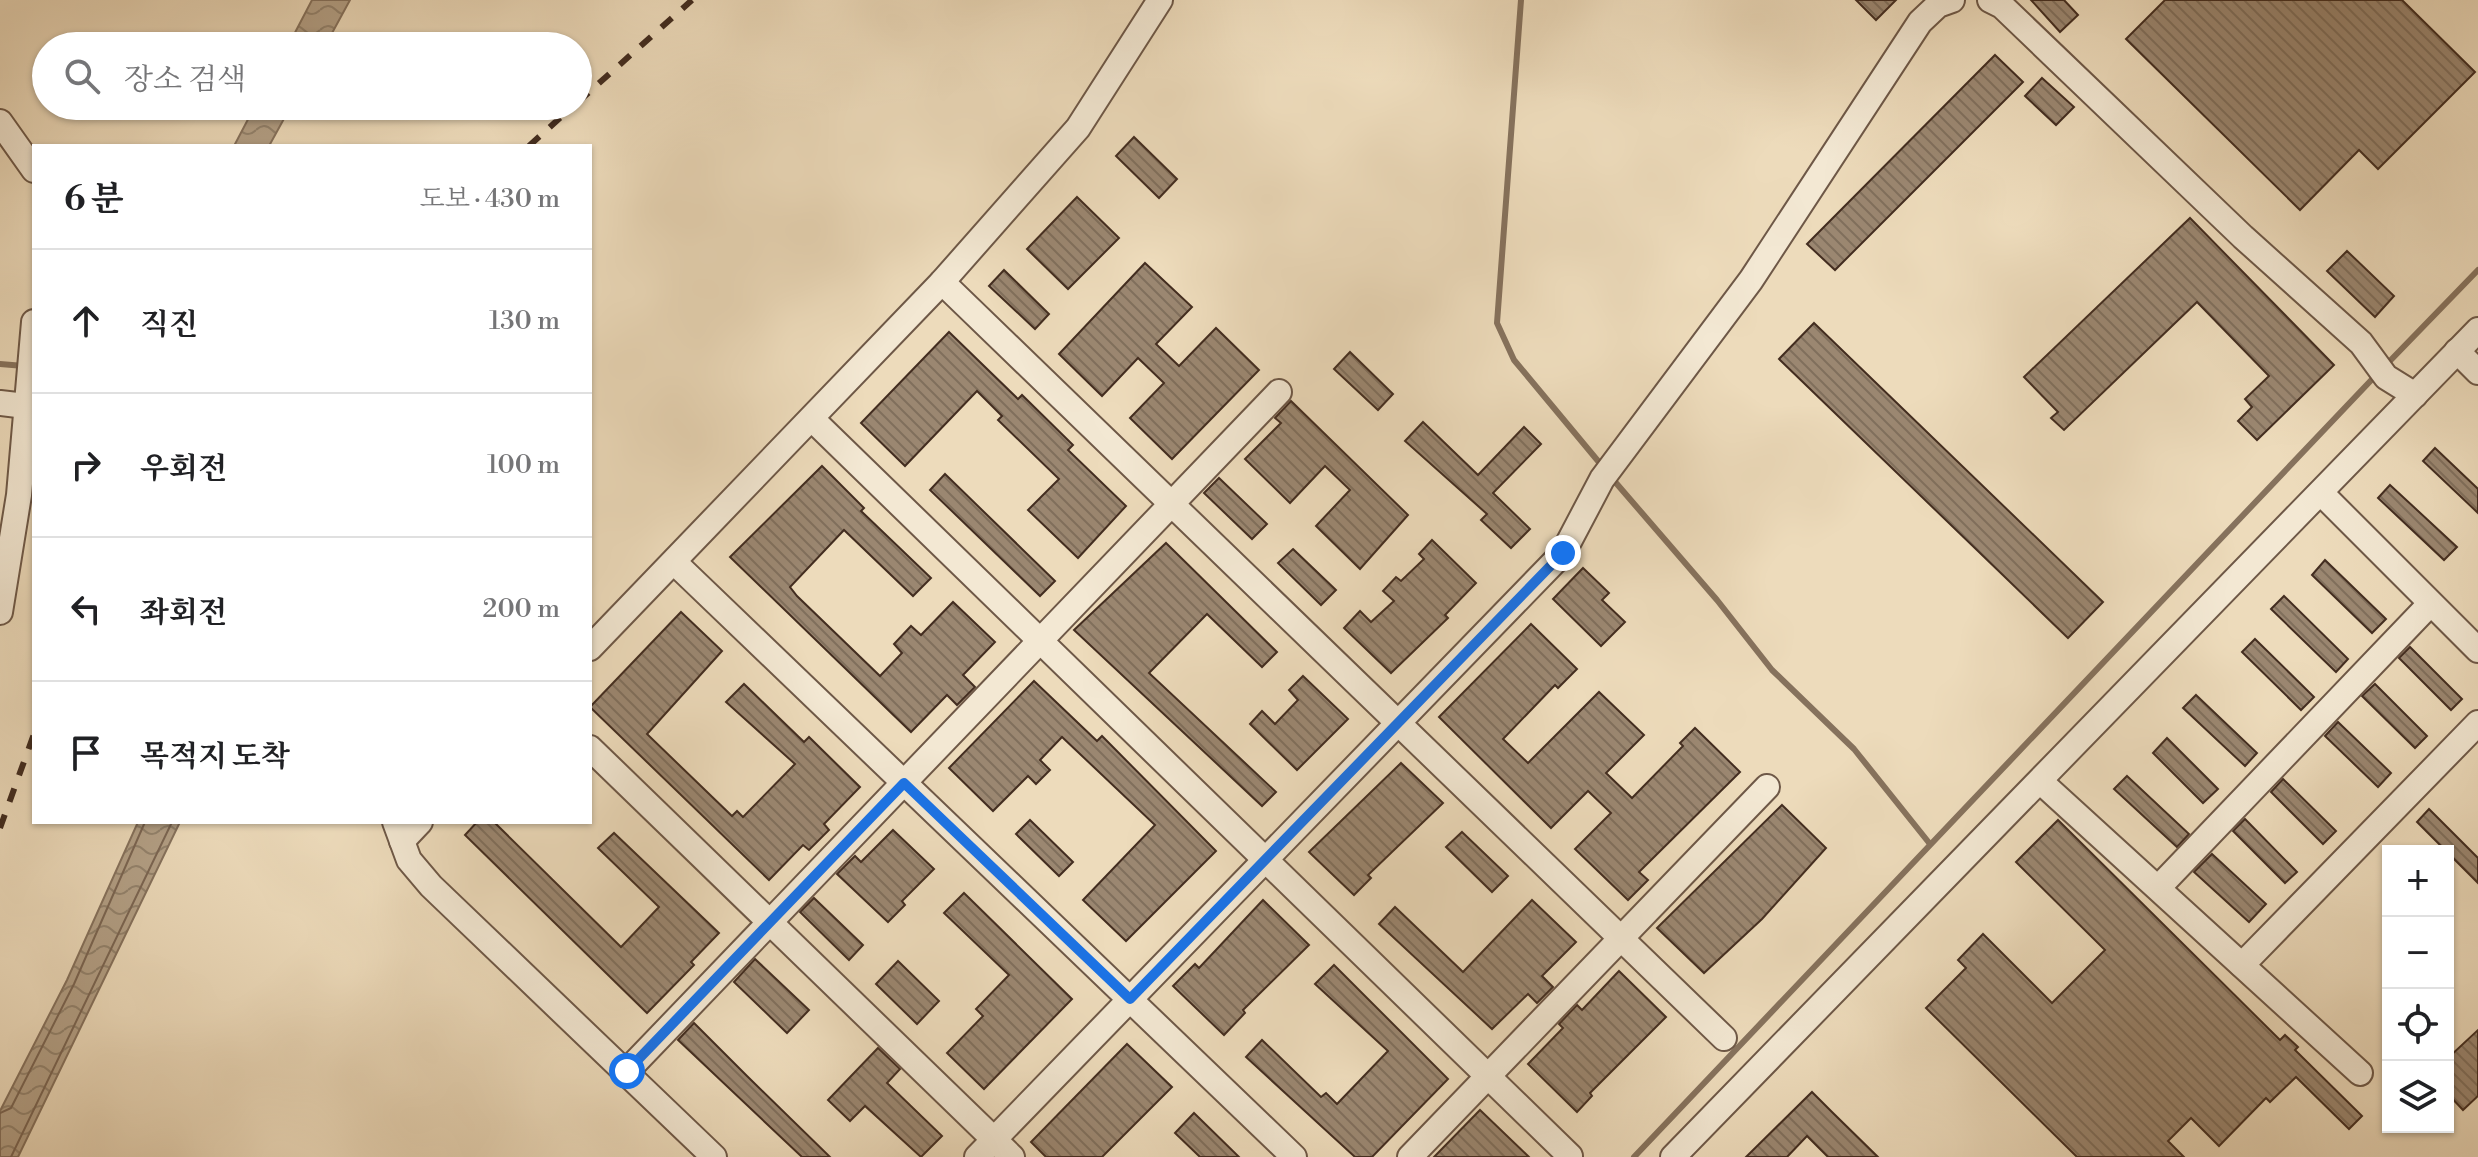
<!DOCTYPE html>
<html lang="ko">
<head>
<meta charset="utf-8">
<style>
  body { margin:0; font-family:"Libre Bodoni","Noto Serif KR",serif; background:#f2f2f2; color:#202124 }
  .controls { position:absolute; right:24px; bottom:24px; display:grid; overflow:hidden; border-radius:0px; box-shadow:0 2px 6px #0004 }
  .controls button { width:72px; height:72px; display:grid; place-items:center; padding:0; border:0; border-bottom:2px solid #e0e0e0; background:#fff; color:#202124; font:40px sans-serif }
  .stop { position:absolute; width:24px; height:24px; margin:-18px; border:6px solid #1a73e8; border-radius:50%; background:#fff }
  .stop.end { background:#1a73e8; border-color:#fff; box-shadow:0 2px 8px #0008 }
  .list { margin:0; padding:0; list-style:none }
  h2 { display:flex; justify-content:space-between; align-items:center; height:104px; margin:0; padding:0 32px; font-size:34px }
  h2 small { font-size:26px; font-weight:400; color:#757577 }
  .list li { display:grid; grid-template-columns:52px 1fr auto; gap:24px; align-items:center; box-sizing:border-box; height:144px; padding:0 32px; border-top:2px solid #e0e0e0 }
  .list b { display:block; font-size:30px; white-space:nowrap }
  .list em { font-size:26px; font-style:normal; color:#757577 }
  .icon { flex:none; width:44px; height:44px; fill:none; stroke:currentColor; stroke-width:2; stroke-linecap:round; stroke-linejoin:round }
  .map { position:relative; flex:none; width:2478px; height:1157px; overflow:hidden }
  .search { position:absolute; background:#fff; box-shadow:0 2px 6px #0004; left:32px; top:32px; width:560px; height:88px; display:flex; align-items:center; gap:20px; box-sizing:border-box; padding:0 28px; border-radius:44px; color:#757577; font-size:30px }
  .panel { position:absolute; background:#fff; box-shadow:0 2px 6px #0004; left:32px; top:144px; width:560px; height:680px; border-radius:0px }
  .map>svg:first-child { display:block }
  .water { fill:url(#water-waves); stroke:#86725d; stroke-width:2 }
  .lines { fill:none; stroke-linecap:round; stroke-linejoin:round }
  .shore { stroke:#7b6653; stroke-width:2 }
  .stream { stroke:#86725d; stroke-width:6 }
  .building { fill:url(#building-back-hatch); stroke:#432d20; stroke-width:2 }
  .minor-casing { stroke:#6e5847; stroke-width:28 }
  .minor { stroke:#f3e8d3; stroke-width:24 }
  .rail { stroke:#432d20; stroke-width:6; stroke-dasharray:14 14; stroke-linecap:butt }
  .route { stroke:#1a73e8; stroke-width:10 }
</style>
</head>
<body>
<div class="map">
<svg width="2478" height="1157" viewBox="0 0 2478 1157">
  <defs>
    <pattern id="water-waves" width="16" height="10" patternUnits="userSpaceOnUse" patternTransform="scale(2)"><rect width="16" height="10" fill="#b3a086"/><path d="M0 5q4-4 8 0t8 0" fill="none" stroke="#93836d"/></pattern>
    <pattern id="building-back-hatch" width="6" height="6" patternUnits="userSpaceOnUse" patternTransform="scale(2)"><rect width="6" height="6" fill="#9b8771"/><path d="M-1 5l2 2M0 0l6 6M5-1l2 2" fill="none" stroke="#806f5c"/></pattern>
  </defs>
  <rect width="100%" height="100%" fill="#eddbbb"/>
  <filter id="stains"><feTurbulence type="fractalNoise" baseFrequency=".0025" numOctaves="4"/><feColorMatrix values="0 0 0 0 .2 0 0 0 0 .09 0 0 0 0 .02 0 0 0 .5 -.17"/></filter>
  <radialGradient id="worn" r=".72"><stop offset=".6" stop-color="#630" stop-opacity="0"/><stop offset="1" stop-color="#630" stop-opacity=".3"/></radialGradient>
  <g class="water">
    <path d="M312,0h38l-25,46h-37z"/>
    <path d="M255,106h36l-22,40h-35z"/>
    <path d="M138,822h42l-162,335h-18v-46l67,-131z"/>
  </g>
  <g class="lines">
    <g class="shore">
      <path d="M0,1113l11,-5 63,-124 71,-162"/>
      <path d="M11,1157l161,-335"/>
    </g>
    <g class="stream">
      <path d="M1521,0l-24,323 17,37 89,107"/>
      <path d="M0,364l24,2"/>
      <path d="M2386,365l92,-95"/>
      <path d="M1610,476l107,124 55,70 82,79 76,95"/>
      <path d="M1634,1157l744,-784"/>
    </g>
  </g>
  <g class="building">
    <path d="M1856,0h40l-20,20z"/>
    <path d="M2031,0h33l14,15 -18,17z"/>
    <path d="M2165,0h237l73,72 -97,97 -19,-19 -59,60 -174,-171z"/>
    <path d="M1995,55l28,27 -188,188 -28,-26z"/>
    <path d="M2042,78l32,29 -18,18 -31,-29z"/>
    <path d="M1134,137l43,42 -18,19 -43,-42z"/>
    <path d="M1077,197l42,41 -51,51 -41,-40z"/>
    <path d="M2190,218l144,147 -77,75 -19,-19 14,-14 -7,-8 24,-23 -72,-74 -133,128 -13,-12 7,-6 -34,-35z"/>
    <path d="M2347,251l47,45 -19,21 -48,-46z"/>
    <path d="M1145,263l47,44 -36,37 23,22 37,-38 43,42 -87,89 -42,-41 34,-35 -26,-25 -36,38 -43,-42z"/>
    <path d="M1004,270l45,44 -14,15 -46,-43z"/>
    <path d="M1814,323l289,279 -35,36 -289,-279z"/>
    <path d="M949,332l69,67 4,-4 51,50 -5,5 58,56 -48,52 -50,-48 31,-31 -61,-59 4,-4 -25,-25 -72,75 -44,-43z"/>
    <path d="M1350,352l43,42 -15,16 -44,-41z"/>
    <path d="M1291,401l117,114 -48,54 -44,-43 34,-36 -25,-24 -35,37 -45,-44 36,-36 -6,-5z"/>
    <path d="M1423,422l55,53 46,-48 17,17 -48,49 37,36 -19,19 -30,-28 6,-6 -82,-73z"/>
    <path d="M2435,448l43,41v24l-55,-52z"/>
    <path d="M822,466l42,42 -3,3 70,67 -18,18 -69,-66 -54,57 7,9 83,80 22,-23 -8,-9 17,-18 10,9 32,-33 42,40 -32,33 12,12 -18,18 -10,-10 -36,37 -181,-175z"/>
    <path d="M945,474l110,107 -15,15 -110,-106z"/>
    <path d="M1219,478l48,46 -15,15 -48,-46z"/>
    <path d="M2390,485l67,62 -13,13 -66,-62z"/>
    <path d="M1432,540l44,43 -31,32 3,3 -57,55 -47,-45 16,-17 11,11 23,-21 -11,-10 13,-14 5,4 23,-22 -5,-5z"/>
    <path d="M1166,543l111,109 -15,15 -55,-53 -58,59 127,119 -14,14 -188,-176z"/>
    <path d="M1293,549l43,41 -15,15 -43,-42z"/>
    <path d="M2325,560l61,59 -14,14 -60,-58z"/>
    <path d="M1583,568l26,25 -7,7 23,22 -24,24 -48,-47z"/>
    <path d="M2284,596l64,63 -12,13 -65,-63z"/>
    <path d="M681,612l41,39 -75,83 85,82 5,-5 6,6 52,-53 -69,-62 18,-18 60,58 5,-5 51,50 -36,37 5,6 -20,20 -6,-5 -34,35 -179,-173z"/>
    <path d="M1531,624l46,45 -19,19 -3,-3 -52,54 25,24 71,-71 45,43 -38,38 26,25 51,-52 -3,-3 15,-15 45,44 -101,100 9,8 -20,20 -53,-51 36,-36 -23,-22 -37,37 -112,-111z"/>
    <path d="M2255,639l59,58 -13,13 -59,-58z"/>
    <path d="M2410,647l52,52 -11,11 -52,-52z"/>
    <path d="M1303,676l45,43 -51,51 -47,-46 12,-13 13,13 23,-24 -9,-10z"/>
    <path d="M1034,681l63,60 5,-5 114,115 -90,90 -43,-41 72,-75 -93,-88 -22,23 10,10 -14,14 -8,-8 -35,35 -44,-43z"/>
    <path d="M2375,684l52,52 -12,12 -53,-52z"/>
    <path d="M2196,695l61,58 -12,13 -62,-58z"/>
    <path d="M2338,722l53,51 -13,14 -53,-51z"/>
    <path d="M2167,738l51,51 -15,14 -50,-50z"/>
    <path d="M1401,763l42,40 -75,72 3,3 -17,17 -45,-43z"/>
    <path d="M2127,776l62,58 -12,13 -63,-58z"/>
    <path d="M2283,779l53,52 -13,13 -52,-52z"/>
    <path d="M1782,805l44,43 -64,71 -58,54 -47,-45z"/>
    <path d="M2429,809l49,49v25l-61,-61z"/>
    <path d="M2245,819l52,53 -12,11 -52,-52z"/>
    <path d="M1030,820l43,42 -14,14 -43,-42z"/>
    <path d="M2058,820l222,220 5,-5 13,12 -3,3 67,66 -13,13 -53,-52 -26,25 -4,-4 -47,48 -28,-28 -23,23 16,16h-107l-151,-149 40,-40 -8,-8 25,-26 69,69 53,-53 -89,-88z"/>
    <path d="M477,822h17l127,125 38,-40 -61,-59 16,-15 105,100 -28,29 3,3 -47,48 -182,-178z"/>
    <path d="M893,830l41,39 -32,32 3,4 -17,17 -51,-48 18,-18 6,6z"/>
    <path d="M1462,832l46,44 -16,16 -46,-45z"/>
    <path d="M2212,854l54,50 -17,18 -55,-50z"/>
    <path d="M964,893l108,106 -88,90 -37,-36 36,-37 -7,-7 33,-34 -65,-62z"/>
    <path d="M814,898l49,47 -14,15 -49,-48z"/>
    <path d="M1263,900l46,45 -66,65 2,3 -21,22 -51,-49 22,-22 4,4z"/>
    <path d="M1532,900l44,42 -34,34 11,11 -16,16 -9,-9 -36,35 -113,-105 16,-17 68,65z"/>
    <path d="M755,959l54,51 -22,23 -53,-51z"/>
    <path d="M898,961l41,40 -22,23 -41,-40z"/>
    <path d="M1334,965l114,114 -76,78h-17l-109,-100 16,-17 59,57 5,-4 11,11 51,-53 -73,-67z"/>
    <path d="M1619,971l47,46 -76,76 2,3 -15,16 -49,-48 35,-36 -4,-4 18,-19 5,5z"/>
    <path d="M694,1023l53,53 83,81h-28l-124,-117z"/>
    <path d="M2478,1030v66l-15,14 -15,-16v-36z"/>
    <path d="M1127,1044l45,43 -70,70h-56l-15,-15z"/>
    <path d="M878,1048l22,21 -13,14 55,53 -21,21 -56,-51 -15,15 -22,-21z"/>
    <path d="M1812,1092l20,20 46,45h-50l-21,-21 -20,21h-41z"/>
    <path d="M1480,1110l49,47h-95z"/>
    <path d="M1194,1113l45,44h-39l-25,-24z"/>
  </g>
  <g class="lines">
    <defs>
      <g id="minor">
        <path d="M1990,0l12,6 241,231 118,106 25,34 29,18"/>
        <path d="M0,122l34,48"/>
        <path d="M942,282l782,756"/>
        <path d="M2457,351l21,21"/>
        <path d="M0,403l34,4"/>
        <path d="M812,419l758,737"/>
        <path d="M2321,493l157,157"/>
        <path d="M674,562l620,595"/>
        <path d="M0,612l19,-117 15,-173"/>
        <path d="M590,648l352,-366 136,-154 82,-128"/>
        <path d="M590,748l422,409"/>
        <path d="M2041,782l319,291"/>
        <path d="M395,822l14,38 22,26 283,271"/>
        <path d="M402,841l18,-19"/>
        <path d="M2159,887l271,-283"/>
        <path d="M2242,965l236,-242"/>
        <path d="M627,1071l652,-679"/>
        <path d="M977,1157l586,-604 39,-74 149,-199 169,-258 18,-17 14,-5"/>
        <path d="M1410,1157l357,-370"/>
        <path d="M1673,1157l805,-827"/>
      </g>
    </defs>
    <use href="#minor" class="minor-casing"/>
    <use href="#minor" class="minor"/>
    <g class="rail">
      <path d="M578,102l114,-102"/>
      <path d="M529,146l44,-40"/>
      <path d="M0,828l34,-94"/>
    </g>
  </g>
  <g class="lines">
    <path class="route" d="M627,1071l277,-288 226,216 433,-446"/>
  </g>
  <rect width="100%" height="100%" filter="url(#stains)"/>
  <rect width="100%" height="100%" fill="url(#worn)"/>
</svg>
<div class="controls">
<button>+</button>
<button>−</button>
<button><svg class="icon" aria-label="locate" viewBox="0 0 24 24"><circle cx="12" cy="12" r="6"/><path d="M12 2v4M12 18v4M2 12h4M18 12h4"/></svg></button>
<button><svg class="icon" aria-label="layers" viewBox="0 0 24 24"><path d="M12 4l9 5-9 5-9-5zM3 14l9 5 9-5"/></svg></button>
</div>
<div class="stop" style="left:627px;top:1071px"></div>
<div class="stop end" style="left:1563px;top:553px"></div>
<div class="search"><svg class="icon" aria-label="search" viewBox="0 0 24 24"><circle cx="10" cy="10" r="6"/><path d="M15 15l6 6"/></svg>장소 검색</div>
<section class="panel">
<h2>6 분<small>도보 · 430 m</small></h2>
<ul class="list">
<li><svg class="icon" aria-label="ahead" viewBox="0 0 24 24"><path d="M12 20V5M6 11l6-6 6 6"/></svg><div><b>직진</b></div><em>130 m</em></li>
<li><svg class="icon" aria-label="right" viewBox="0 0 24 24"><path d="M7 20v-9h11M14 6l5 5-5 5"/></svg><div><b>우회전</b></div><em>100 m</em></li>
<li><svg class="icon" aria-label="left" viewBox="0 0 24 24"><path d="M17 20v-9H6M10 6l-5 5 5 5"/></svg><div><b>좌회전</b></div><em>200 m</em></li>
<li><svg class="icon" aria-label="arrive" viewBox="0 0 24 24"><path d="M6 21V4h12l-3 4 3 4H6"/></svg><div><b>목적지 도착</b></div></li>
</ul>
</section>
</div>
</body>
</html>
